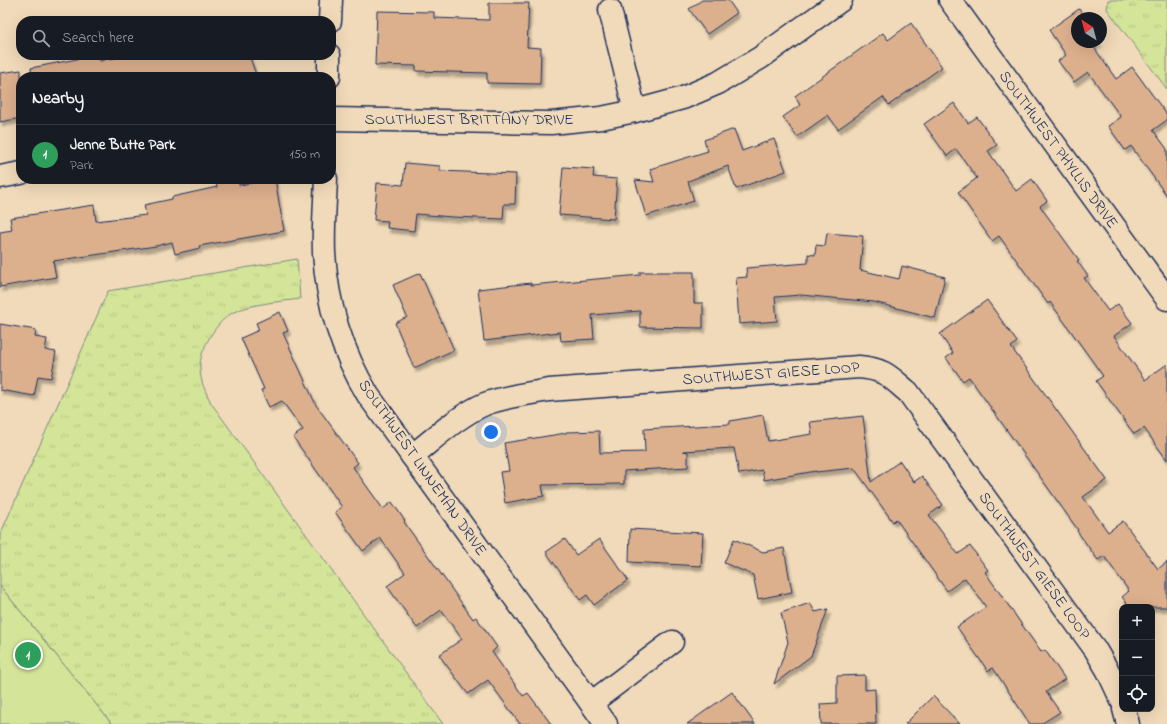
<!DOCTYPE html>
<html lang="en">
<head>
<meta charset="utf-8">
<style>
  body { margin:0; font-family:"Indie Flower",sans-serif; background:#242831; color:#f1f3f6 }
  .controls { position:absolute; right:12px; bottom:12px; display:grid; overflow:hidden; border-radius:8px; box-shadow:0 4px 16px #0002 }
  .controls button { width:36px; height:36px; display:grid; place-items:center; padding:0; border:0; border-bottom:1px solid #363941; background:#171b24; color:#f1f3f6; font:20px sans-serif }
  .compass { position:absolute; left:1071px; top:12px; width:36px; height:36px; border-radius:50%; background:#171b24; box-shadow:0 4px 16px #0002; rotate:324deg }
  .you { position:absolute; left:491px; top:432px; width:14px; height:14px; margin:-10px; border:3px solid #fff; border-radius:50%; background:#1a73e8; box-shadow:0 0 0 6px #1a73e833 }
  .badge { display:grid; place-items:center; width:26px; height:26px; border-radius:50%; background:#0f766e; color:#fff; font-size:13px; font-weight:700 }
  .pin { position:absolute; translate:-50% -50%; border:2px solid #fff; box-shadow:0 1px 4px #0006 }
  .list { margin:0; padding:0; list-style:none }
  h2 { display:flex; justify-content:space-between; align-items:center; height:52px; margin:0; padding:0 16px; font-size:17px }
  h2 small { font-size:13px; font-weight:400; color:#9ea1a6 }
  .list li { display:grid; grid-template-columns:26px 1fr auto; gap:12px; align-items:center; box-sizing:border-box; height:60px; padding:0 16px; border-top:1px solid #363941 }
  .list b { display:block; font-size:15px; white-space:nowrap }
  .list p { margin:0; font-size:13px; white-space:nowrap; color:#9ea1a6 }
  .list em { font-size:13px; font-style:normal; color:#9ea1a6 }
  .icon { flex:none; width:22px; height:22px; fill:none; stroke:currentColor; stroke-width:2; stroke-linecap:round; stroke-linejoin:round }
  .map { position:relative; flex:none; width:1167px; height:724px; overflow:hidden }
  .search { position:absolute; background:#171b24; box-shadow:0 4px 16px #0002; left:16px; top:16px; width:320px; height:44px; display:flex; align-items:center; gap:10px; box-sizing:border-box; padding:0 14px; border-radius:16px; color:#9ea1a6; font-size:15px }
  .panel { position:absolute; background:#171b24; box-shadow:0 4px 16px #0002; left:16px; top:72px; width:320px; height:112px; border-radius:16px }
  .map>svg:first-child { display:block }
  .grass { fill:url(#grass-tufts); stroke:#788a7c }
  .park { fill:#d4e599; stroke:#788a7c }
  .building { fill:#dcaf8d; stroke:#1b2f5e; filter:url(#shadow) }
  .lines { fill:none; stroke-linecap:round; stroke-linejoin:round }
  .minor-casing { stroke:#1b2f5e; stroke-width:25 }
  .minor { stroke:#f1dab9; stroke-width:22 }
  .labels { text-anchor:middle; dominant-baseline:central; stroke-width:4; stroke-linejoin:round; paint-order:stroke }
  .street-label { font-size:16px; fill:#1b2f5e; stroke:#f1dab9 }
</style>
</head>
<body>
<div class="map">
<svg width="1167" height="724" viewBox="0 0 1167 724">
  <defs>
    <pattern id="grass-tufts" width="24" height="20" patternUnits="userSpaceOnUse"><rect width="24" height="20" fill="#d4e599"/><path d="M3 7l-1-3M5 7V3M7 7l1-3M15 17l-1-3M17 17v-4M19 17l1-3" fill="none" stroke="#b5c586"/></pattern>
    <filter id="shadow"><feDropShadow dx="2.5" dy="4.5" stdDeviation="1" flood-color="#0004"/></filter>
  </defs>
  <rect width="100%" height="100%" fill="#f1dab9"/>
  <filter id="ink" filterUnits="userSpaceOnUse"><feTurbulence type="fractalNoise" baseFrequency=".025" numOctaves="2"/><feDisplacementMap in="SourceGraphic" scale="8" xChannelSelector="R" yChannelSelector="G"/><feConvolveMatrix kernelMatrix="1 2 1 2 8 2 1 2 1" color-interpolation-filters="sRGB"/></filter>
  <g filter="url(#ink)">
    <g class="grass">
      <path d="M1108,0h59v89l-60,-80z"/>
      <path d="M297,259l3,40c-22,3 -46,4 -66,13 -17,8 -35,38 -34,56 0,14 6,24 11,35l232,321h-331l-112,-138v-51l108,-244z"/>
    </g>
    <path class="park" d="M0,586l112,138h-112z"/>
    <g class="building">
      <path d="M702,0h26l9,13 -30,21 -18,-25z"/>
      <path d="M489,3h40l-2,44 14,1 -1,36 -53,-1v-10l-71,-2v-5l-41,-1 2,-54 57,1v6l55,2z"/>
      <path d="M1079,9l7,9h-9v24h23l-7,4 23,33 16,-12 35,48v5l-14,10 14,19v47l-36,-50 -6,4 -17,-24 13,-9 -33,-45 -14,10 -16,-21 8,-6 -17,-25z"/>
      <path d="M911,23l31,44 -53,38 -6,-8 -45,32 -10,-14 -31,22 -14,-20 17,-12 -5,-9 88,-63 5,7z"/>
      <path d="M97,55h2l1,6 29,-6h120l8,22h-225l-1,-9z"/>
      <path d="M21,70v48l-21,4v-49z"/>
      <path d="M954,103l14,20 9,-6 20,28 -9,6 28,40 16,-12 15,22 -7,5 39,54 -2,1 11,15 -4,2 24,33 10,-7 14,19 -18,13 31,44 22,-16v96l-23,-32 -10,6 -38,-53 7,-5 -53,-74 -2,2 -49,-68 -7,5 -34,-49 19,-14 -21,-29 -9,7 -23,-32z"/>
      <path d="M734,129l8,22 32,-12 12,32 -50,18 -8,-23 -40,15 6,20 -48,15 -11,-36 19,2 -4,-13 58,-18 -4,-11z"/>
      <path d="M405,163l35,3v5l76,3 -1,30h-11l-1,15 -51,-2 -36,-3 -2,17 -27,-3 1,-7 -14,-1 3,-37 26,2z"/>
      <path d="M563,167l31,2 -1,8 24,2 -3,40 -55,-4z"/>
      <path d="M232,179h6l1,6 36,-6 9,52 -85,15 1,2 -25,6 -3,-12 -16,4 -103,15 3,16 -56,10v-55l12,-2 -2,-12 84,-13 2,16 50,-6 -2,-10 28,-6v-2l45,-10 -1,-5z"/>
      <path d="M827,233l36,3 -3,34 39,9 3,-13 43,11 -10,41 -61,-16 -73,-7 -26,2 2,24 -38,3 -3,-46 11,-1 -1,-9 62,-5v-9l7,1 1,-10 9,1z"/>
      <path d="M640,272h54v31h9v25l-63,-1v-16l-48,4 2,24 -33,2 -1,-9 -76,9 -6,-52 53,-6v2l109,-10z"/>
      <path d="M420,273l34,77 -40,18 -19,-45 12,-6 -14,-32z"/>
      <path d="M987,300l30,42 -6,5 96,133 -24,17 25,35 15,-11 35,48 9,-7v45h-37l-8,-10 7,-6 -25,-35 -6,4 -21,-29 1,-1 -109,-153 -6,4 -17,-23 7,-5 -13,-19z"/>
      <path d="M280,312l8,19 -5,2 33,72 42,58 -5,4 30,42 9,-7 13,19 -1,1 69,97 3,-2 21,30 -5,5 31,44 5,-3 23,31h-31l-32,-44 -20,14 -29,-39 23,-16 -21,-29 -24,18 -30,-42 18,-13 -25,-35 -17,13 -28,-39 7,-5 -49,-70 10,-7 -21,-29 -13,6 -8,-17 3,-1 -23,-51 18,-8 -3,-7z"/>
      <path d="M0,324l36,6 -1,7 12,2 -2,11 11,2 -5,26 -13,-2 -4,20 -34,-6z"/>
      <path d="M763,415l5,26 44,-7 -2,-12 53,-6 8,66 29,-21 14,21 8,-6 21,29 -14,10 29,39 12,-8 18,24 -3,2 56,80 4,-2 20,29 -19,13 14,20 -19,12h-11l-37,-56 -5,3 -31,-44 29,-20 -21,-29 -18,13 -51,-72 -3,3 -39,-54 -38,4v-1l-52,9 -2,-10 -23,4 -5,-26 -51,3 5,1v15l-64,4v13l-82,1 2,11 -39,7 -5,-31 9,-1 -5,-28 62,-10v-1l33,-1 1,22 45,-1 -1,-23 86,-5v-3z"/>
      <path d="M630,529l73,4 -2,33 -72,-4z"/>
      <path d="M565,539l11,16 23,-16 29,41 -34,25 -7,-10 -7,5 -34,-48z"/>
      <path d="M734,539l29,13 21,-4 8,44 -34,7 -5,-24 -29,-12z"/>
      <path d="M810,603l5,9 13,-3 -17,47 -37,28 14,-42 -7,-29z"/>
      <path d="M865,675v15l10,-1 1,35h-55l-1,-20 17,-1v-27z"/>
      <path d="M732,692l23,32h-68z"/>
      <path d="M933,696l27,28h-55z"/>
    </g>
    <g class="lines">
      <defs>
        <g id="minor">
          <path d="M950,0l217,299"/>
          <path d="M610,10l25,101"/>
          <path d="M330,21l1,-21"/>
          <path d="M329,77v-22"/>
          <path d="M331,119l220,4 50,-5 34,-7 48,-13 35,-15 42,-25 81,-58"/>
          <path d="M0,177l21,-4"/>
          <path d="M326,179c-1,24 -3,49 -2,74 3,50 18,99 44,142l238,329"/>
          <path d="M412,456c23,-18 47,-41 73,-52 20,-8 43,-10 64,-14l310,-23c26,2 31,10 49,25l187,257 13,22 14,30"/>
          <path d="M591,703l81,-61"/>
          <path d="M1124,709l4,15"/>
        </g>
      </defs>
      <use href="#minor" class="minor-casing"/>
      <use href="#minor" class="minor"/>
    </g>
  </g>
  <g class="labels">
    <g class="street-label">
      <text x="469" y="120">SOUTHWEST BRITTANY DRIVE</text>
      <text transform="translate(1058 150) rotate(54)">SOUTHWEST PHYLLIS DRIVE</text>
      <text transform="translate(771 374) rotate(-4)">SOUTHWEST GIESE LOOP</text>
      <text transform="translate(422 468) rotate(55)">SOUTHWEST LINNEMAN DRIVE</text>
      <text transform="translate(1034 566) rotate(54)">SOUTHWEST GIESE LOOP</text>
    </g>
  </g>
</svg>
<div class="controls">
<button>+</button>
<button>−</button>
<button><svg class="icon" aria-label="locate" viewBox="0 0 24 24"><circle cx="12" cy="12" r="6"/><path d="M12 2v4M12 18v4M2 12h4M18 12h4"/></svg></button>
</div>
<svg class="compass" viewBox="-18 -18 36 36"><path d="M0-13l5 13h-10z" fill="#e53935"/><path d="M0 13l5-13h-10z" fill="#9ea1a6"/></svg>
<div class="you"></div>
<div class="pin badge" style="left:28px;top:655px;background:#2e9e5b">1</div>
<div class="search"><svg class="icon" aria-label="search" viewBox="0 0 24 24"><circle cx="10" cy="10" r="6"/><path d="M15 15l6 6"/></svg>Search here</div>
<section class="panel">
<h2>Nearby<small></small></h2>
<ul class="list">
<li><span class="badge" style="background:#2e9e5b">1</span><div><b>Jenne Butte Park</b><p>Park</p></div><em>150 m</em></li>
</ul>
</section>
</div>
</body>
</html>
